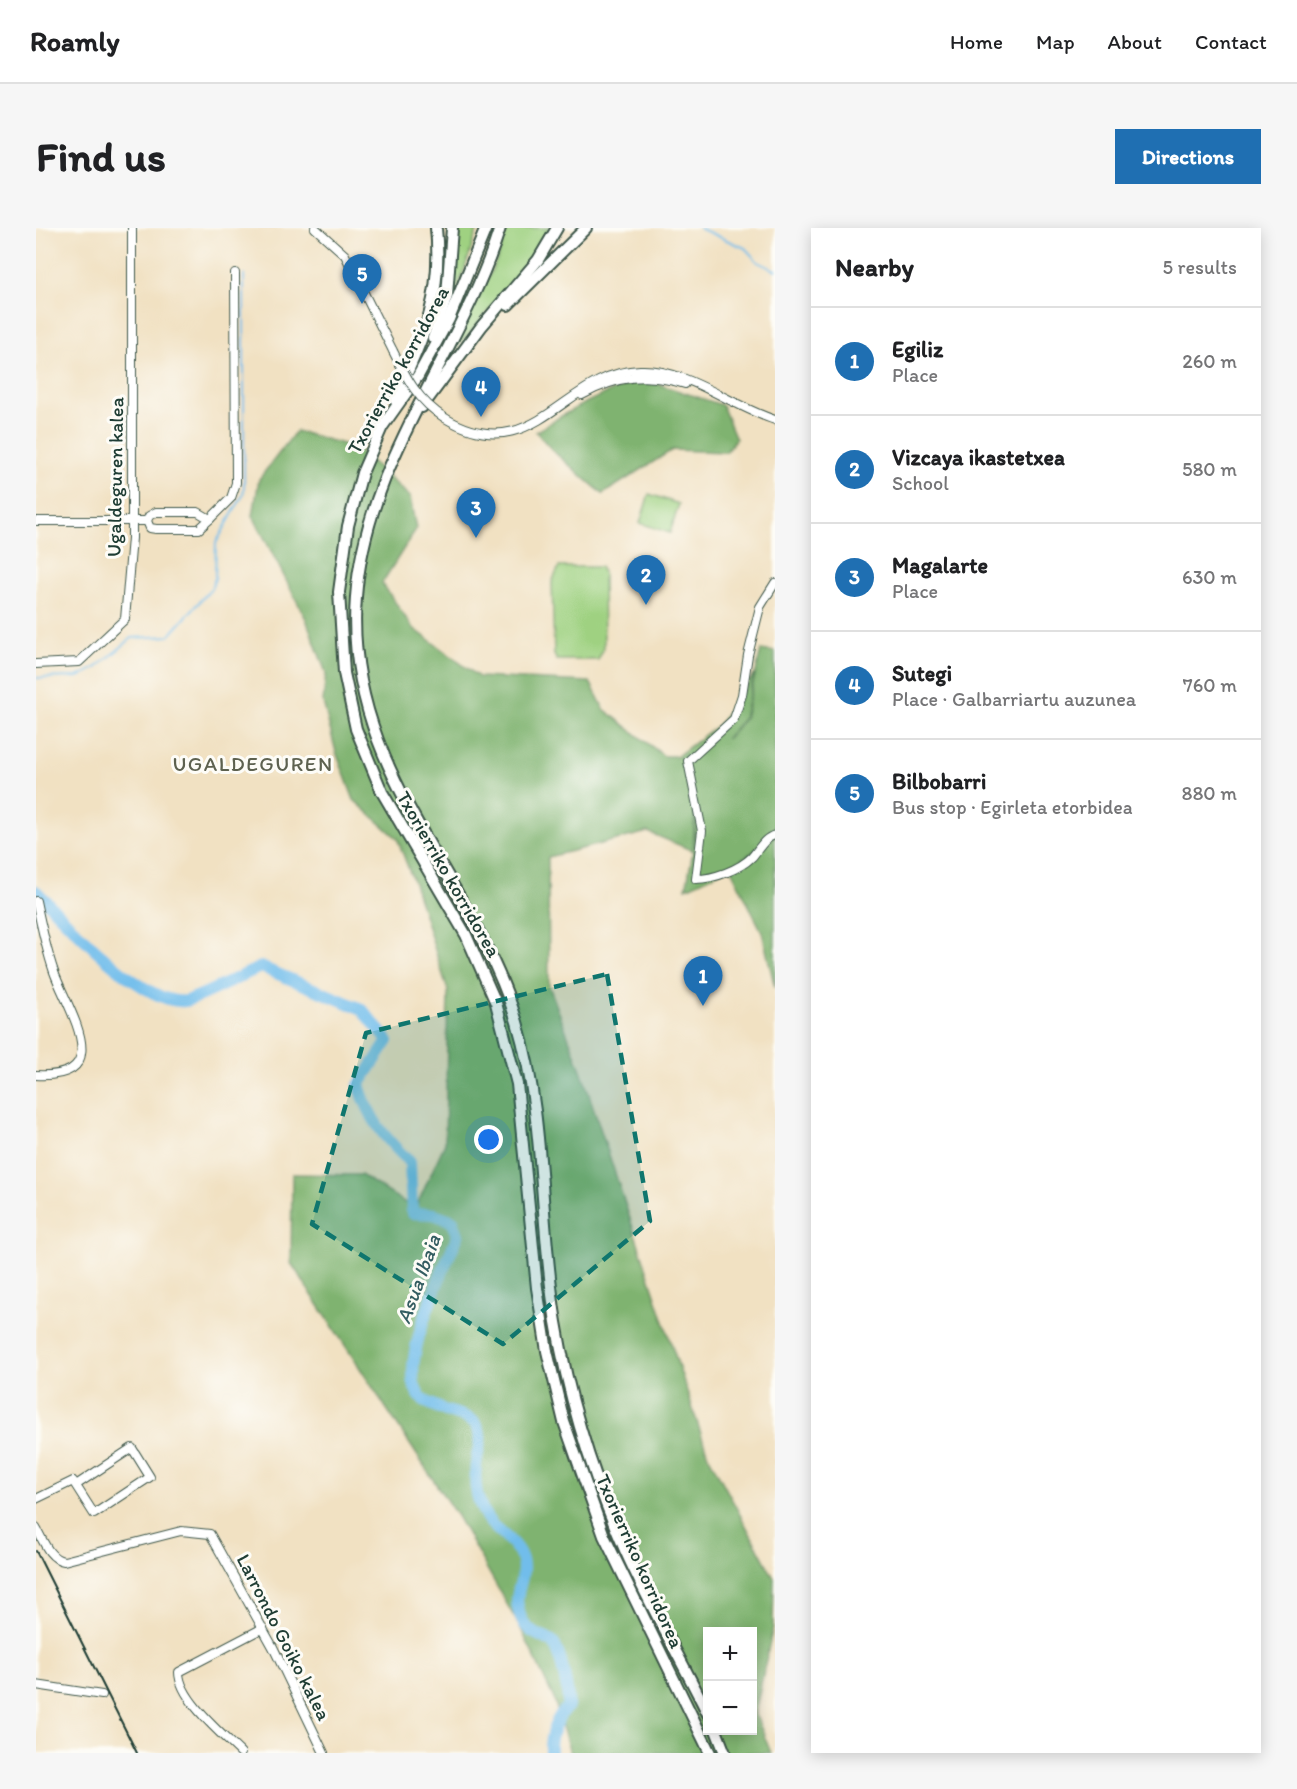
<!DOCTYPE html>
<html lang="en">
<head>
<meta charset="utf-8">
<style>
  body { margin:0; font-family:Itim,sans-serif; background:#f6f6f6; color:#202124 }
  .controls { position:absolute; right:18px; bottom:18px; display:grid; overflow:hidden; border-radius:0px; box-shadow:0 3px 15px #0003 }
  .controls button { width:54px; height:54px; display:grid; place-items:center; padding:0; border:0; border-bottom:2px solid #e0e0e0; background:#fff; color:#202124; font:30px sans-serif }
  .you { position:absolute; left:453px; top:912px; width:21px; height:21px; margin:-15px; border:4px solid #fff; border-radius:50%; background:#1a73e8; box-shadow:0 0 0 9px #1a73e833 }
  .badge { display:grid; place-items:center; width:39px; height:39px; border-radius:50%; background:#1f6fb2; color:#fff; font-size:20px; font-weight:700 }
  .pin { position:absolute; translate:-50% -50px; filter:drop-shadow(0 2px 3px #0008) }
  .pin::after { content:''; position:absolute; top:32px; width:21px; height:18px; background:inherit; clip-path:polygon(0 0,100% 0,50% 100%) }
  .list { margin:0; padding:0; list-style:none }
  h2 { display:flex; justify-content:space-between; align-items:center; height:78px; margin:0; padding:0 24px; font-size:26px }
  h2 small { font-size:20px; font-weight:400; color:#757577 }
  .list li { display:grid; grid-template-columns:39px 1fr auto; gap:18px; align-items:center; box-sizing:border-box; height:108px; padding:0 24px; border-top:2px solid #e0e0e0 }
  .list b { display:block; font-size:22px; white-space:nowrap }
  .list p { margin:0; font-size:20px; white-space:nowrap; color:#757577 }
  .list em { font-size:20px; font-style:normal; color:#757577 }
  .map { position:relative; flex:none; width:739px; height:1525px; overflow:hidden; border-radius:0px }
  header { display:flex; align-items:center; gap:36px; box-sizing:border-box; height:84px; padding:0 30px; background:#fff; border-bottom:2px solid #e0e0e0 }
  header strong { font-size:28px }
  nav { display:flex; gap:33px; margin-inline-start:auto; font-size:21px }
  .intro { display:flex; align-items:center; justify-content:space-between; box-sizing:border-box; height:144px; padding:0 36px }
  h1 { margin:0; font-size:42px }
  .button { padding:15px 27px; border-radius:0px; background:#1f6fb2; color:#fff; font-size:21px; font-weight:700 }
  main { display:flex; gap:36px; padding:0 36px }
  aside { flex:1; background:#fff; border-radius:0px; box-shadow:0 3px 15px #0003 }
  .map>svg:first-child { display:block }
  .green { fill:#9fd181; stroke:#5f875a; stroke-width:1.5 }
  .forest { fill:#7fb36f; stroke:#4f7852; stroke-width:1.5; fill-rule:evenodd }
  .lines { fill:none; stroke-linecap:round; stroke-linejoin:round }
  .stream { stroke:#71bdeb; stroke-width:2 }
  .river { stroke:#71bdeb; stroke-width:12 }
  .minor-casing { stroke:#3e5649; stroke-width:10 }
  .highway-casing { stroke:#3e5649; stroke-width:14 }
  .minor { stroke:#fff; stroke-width:8 }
  .highway { stroke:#fff; stroke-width:10 }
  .rail { stroke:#1f3d34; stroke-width:2 }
  .minor-bridge-casing { stroke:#3e5649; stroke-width:10; stroke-linecap:butt }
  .minor-bridge { stroke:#fff; stroke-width:8 }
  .marked { fill:#0f766e; fill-opacity:0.2; stroke:#0f766e; stroke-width:4.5; stroke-dasharray:12 8; stroke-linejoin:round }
  .labels { text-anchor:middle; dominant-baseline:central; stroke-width:6; stroke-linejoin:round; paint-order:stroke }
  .street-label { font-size:20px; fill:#1f3d34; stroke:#fdfcf7 }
  .neighbourhood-label { font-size:21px; letter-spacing:1.5px; fill:#5d614f; stroke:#fdfcf7 }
  .water-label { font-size:21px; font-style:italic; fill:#345d62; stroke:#fdfcf7 }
</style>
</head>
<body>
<header>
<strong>Roamly</strong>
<nav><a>Home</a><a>Map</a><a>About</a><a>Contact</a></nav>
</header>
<div class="intro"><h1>Find us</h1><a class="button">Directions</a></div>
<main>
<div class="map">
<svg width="739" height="1525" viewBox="0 0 739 1525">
  <rect width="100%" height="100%" fill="#fdfcf7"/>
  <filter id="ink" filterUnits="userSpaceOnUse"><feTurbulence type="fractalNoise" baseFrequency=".0167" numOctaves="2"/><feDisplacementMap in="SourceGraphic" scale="12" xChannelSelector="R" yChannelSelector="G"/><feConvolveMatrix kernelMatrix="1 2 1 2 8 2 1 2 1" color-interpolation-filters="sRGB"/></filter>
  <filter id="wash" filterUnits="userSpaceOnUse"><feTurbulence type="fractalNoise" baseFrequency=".008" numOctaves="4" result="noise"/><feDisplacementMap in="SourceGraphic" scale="24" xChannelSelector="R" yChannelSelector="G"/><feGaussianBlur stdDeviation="1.35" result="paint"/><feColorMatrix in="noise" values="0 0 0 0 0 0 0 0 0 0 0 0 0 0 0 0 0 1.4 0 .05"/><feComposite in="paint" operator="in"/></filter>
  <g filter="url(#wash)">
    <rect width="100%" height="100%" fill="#f1e1c2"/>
    <g class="green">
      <path d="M419,0h23l-14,43 -15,36z"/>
      <path d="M472,0h42l-14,26 -85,101 46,-96z"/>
      <path d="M613,266l30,10 -9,29 -30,-10z"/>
      <path d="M523,339h41l3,6 1,75 -6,12h-41l-3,-5 -2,-73z"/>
    </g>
    <g class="forest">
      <path d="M601,154l21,2 64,21 14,34 -10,13 -54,-2 -69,44 -49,-42 -18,-20c33,-22 64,-39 101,-50z"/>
      <path d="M260,203l61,17 53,49 6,32 -34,54 30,44 67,50 111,5 14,27 60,47h13l42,-32 35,-50 -10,44 -19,21 3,-2 17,-19 16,-68 14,2v183c-28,23 -56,39 -89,53 6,-29 11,-56 9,-86l-2,49 -45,-19 -100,25 1,129 32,84 127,385 66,123 -1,49 -18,86 16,40h-201l-16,-54 -33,-70 -64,-113 -166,-253 1,-89 69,1 54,34 30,-66 3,-152 -33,-105 -18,-48 -43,-38 -18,-48 -13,-50 3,-29 -20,-54 -53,-103 6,-37zM672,1404h44v98h-44z"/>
      <path d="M739,608v152l-13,-56 -31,-63z"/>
    </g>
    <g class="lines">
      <g class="stream">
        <path d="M663,0l46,20 13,14 17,8"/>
        <path d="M0,450l42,-1 18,-9 36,-30 37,-2 42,-47 4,-11 1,-35 27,-48 1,-7v-213"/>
      </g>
      <path class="river" d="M0,663c28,28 108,116 149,110 15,-3 59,-27 76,-34l101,42 26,32 -29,44c11,34 24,52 51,77l2,51 22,1 19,7 5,14c-13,32 -62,131 -39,160 6,8 18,12 27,16 14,5 31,5 34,24 1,7 -2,15 -3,23 -3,17 -2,37 6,53 9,21 33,27 39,49 5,22 -12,32 -1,58 7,16 18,16 31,24 8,5 17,53 16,64 -12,11 -19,30 -18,47"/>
    </g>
  </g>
  <g filter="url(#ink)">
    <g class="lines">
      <defs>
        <g id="minor">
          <path d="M279,0l30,27 48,96"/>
          <path d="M546,167c35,-19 65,-23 103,-11"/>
          <path d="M409,190c89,53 119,-46 195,-48 45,-2 91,36 135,50"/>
          <path d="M120,284h42l12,7 -11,10h-43l-6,-1 -3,-7 2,-5z"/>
          <path d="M174,291l21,-21 5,-15 -1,-210"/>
          <path d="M0,293h111"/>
          <path d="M739,355l-15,24 -12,48 -6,40 -8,24 -46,42 14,70 -6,48c17,0 43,-9 56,-22 7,-8 12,-19 23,-22"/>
          <path d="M0,436l43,-2 46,-43 7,-81v-310"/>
          <path d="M0,673c5,24 10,48 18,71 14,39 63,107 -18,103"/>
          <path d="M0,1271l37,-18 21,33 56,-37 -18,-29 -56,37"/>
          <path d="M0,1300c7,12 13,31 28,33l117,-30 29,3 63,113 51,106"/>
          <path d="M0,1457l66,10"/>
          <path d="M205,1525c-18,-18 -62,-54 -62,-81l84,-44"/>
        </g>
        <g id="highway">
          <path d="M450,0l-37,91 -31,57 -36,51 -20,46 -14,53 -9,66 5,81 12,56 26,63 84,143 30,68 21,81 20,204 10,63 17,71 40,114 106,217"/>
          <path d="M464,0c-40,127 -134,232 -144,369 -13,170 114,274 161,425 29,97 22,201 39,300 13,79 37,155 69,228 25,56 56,109 83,164"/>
          <path d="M472,77l78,-77"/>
          <path d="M397,110l14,-42 5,-68"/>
          <path d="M359,172c28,-62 48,-102 41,-172"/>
          <path d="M386,179l59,-80 57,-67 19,-32"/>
          <path d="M680,1502l9,23"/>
        </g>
      </defs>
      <use href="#minor" class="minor-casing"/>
      <use href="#highway" class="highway-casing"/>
      <use href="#minor" class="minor"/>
      <use href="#highway" class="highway"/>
      <path class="rail" d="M0,1323l101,202"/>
      <defs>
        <path id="minor-bridge" d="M357,123c14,28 25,50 52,67"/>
      </defs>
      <use href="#minor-bridge" class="minor-bridge-casing"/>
      <use href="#minor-bridge" class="minor-bridge"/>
    </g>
  </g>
  <path class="marked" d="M571,746l43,247 -147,123 -191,-120 54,-191z"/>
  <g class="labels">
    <g class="street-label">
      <text transform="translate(362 142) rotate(-61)">Txorierriko korridorea</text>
      <text transform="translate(79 249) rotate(-89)">Ugaldeguren kalea</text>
      <text transform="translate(413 646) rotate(60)">Txorierriko korridorea</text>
      <text transform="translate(604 1333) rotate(66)">Txorierriko korridorea</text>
      <text transform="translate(248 1409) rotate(63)">Larrondo Goiko kalea</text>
    </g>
    <g class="neighbourhood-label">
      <text x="217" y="535">UGALDEGUREN</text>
    </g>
    <g class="water-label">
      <text transform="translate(382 1051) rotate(-70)">Asua Ibaia</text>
    </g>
  </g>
</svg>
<div class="controls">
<button>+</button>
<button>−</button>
</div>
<div class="you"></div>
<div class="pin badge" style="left:667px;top:778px">1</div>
<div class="pin badge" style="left:610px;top:377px">2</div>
<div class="pin badge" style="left:440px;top:310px">3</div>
<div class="pin badge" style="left:445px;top:189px">4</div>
<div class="pin badge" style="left:326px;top:76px">5</div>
</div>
<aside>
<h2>Nearby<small>5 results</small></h2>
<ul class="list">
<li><span class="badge">1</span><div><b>Egiliz</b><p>Place</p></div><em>260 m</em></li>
<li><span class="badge">2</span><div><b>Vizcaya ikastetxea</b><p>School</p></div><em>580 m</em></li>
<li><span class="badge">3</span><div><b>Magalarte</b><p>Place</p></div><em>630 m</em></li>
<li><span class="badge">4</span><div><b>Sutegi</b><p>Place · Galbarriartu auzunea</p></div><em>760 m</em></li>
<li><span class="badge">5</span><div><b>Bilbobarri</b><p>Bus stop · Egirleta etorbidea</p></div><em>880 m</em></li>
</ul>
</aside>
</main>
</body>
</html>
